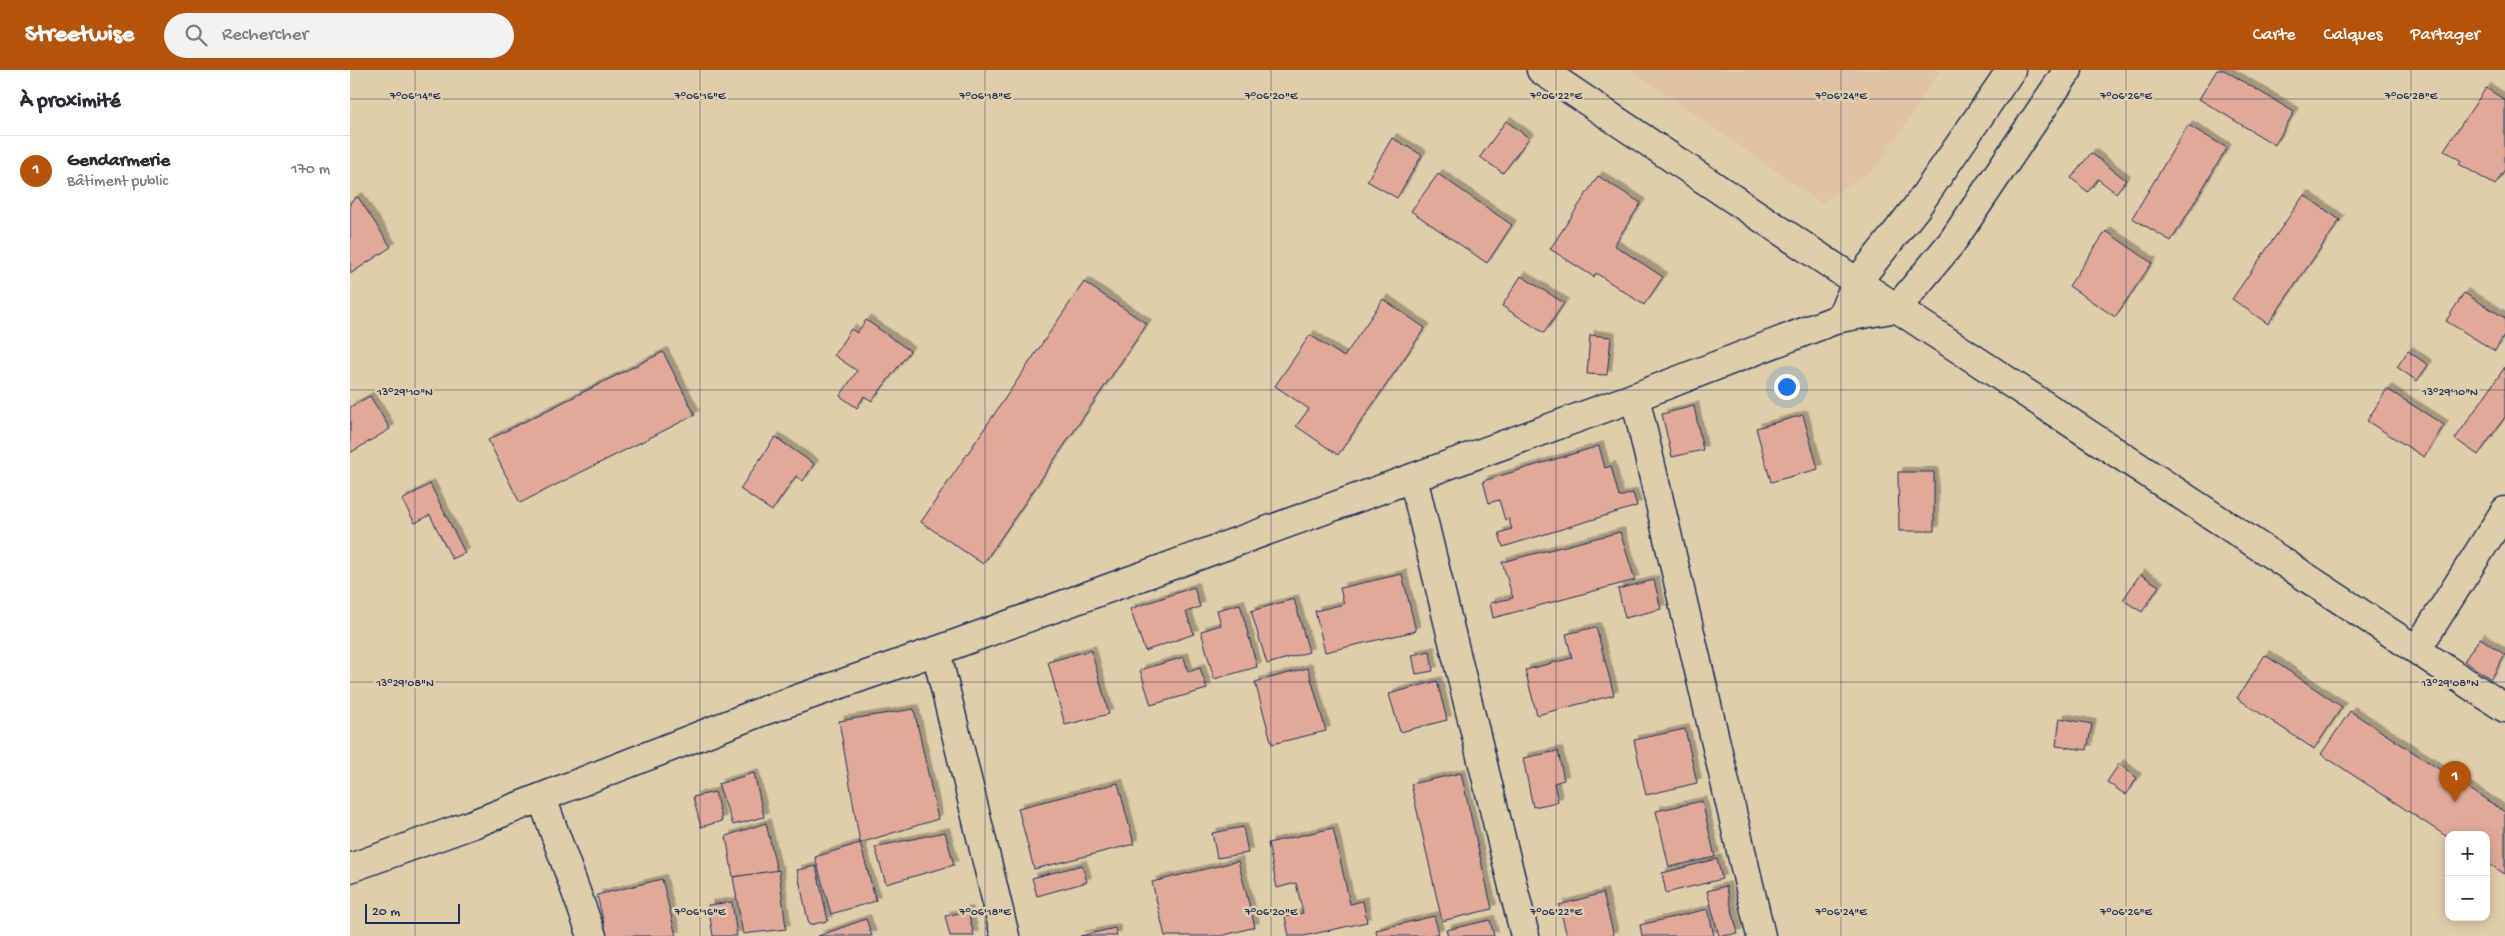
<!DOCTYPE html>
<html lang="fr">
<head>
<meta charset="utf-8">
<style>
  body { margin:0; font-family:"Gochi Hand",sans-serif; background:#f2f2f3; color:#2b2b33 }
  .controls { position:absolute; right:15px; bottom:15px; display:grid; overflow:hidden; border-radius:10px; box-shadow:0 2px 12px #0003 }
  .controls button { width:45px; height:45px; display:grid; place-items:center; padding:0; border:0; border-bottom:1px solid #e1e1e2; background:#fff; color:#2b2b33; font:25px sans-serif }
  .scale { position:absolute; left:15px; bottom:12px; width:95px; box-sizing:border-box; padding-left:5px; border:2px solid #1b2f5e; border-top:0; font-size:14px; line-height:18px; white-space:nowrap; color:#1b2f5e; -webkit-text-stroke:4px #dfceab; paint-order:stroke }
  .you { position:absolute; left:1436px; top:316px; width:18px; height:18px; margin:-12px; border:4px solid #fff; border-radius:50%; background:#1a73e8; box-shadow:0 0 0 8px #1a73e833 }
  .badge { display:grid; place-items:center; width:32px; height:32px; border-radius:50%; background:#b45309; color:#fff; font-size:16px; font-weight:700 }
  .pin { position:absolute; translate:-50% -41px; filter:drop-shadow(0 1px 2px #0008) }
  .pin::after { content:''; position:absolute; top:26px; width:18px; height:15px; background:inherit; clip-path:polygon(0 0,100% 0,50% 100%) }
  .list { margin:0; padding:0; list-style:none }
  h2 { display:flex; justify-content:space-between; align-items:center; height:65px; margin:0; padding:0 20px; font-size:21px }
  h2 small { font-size:16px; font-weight:400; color:#7c7c81 }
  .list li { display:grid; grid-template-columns:32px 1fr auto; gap:15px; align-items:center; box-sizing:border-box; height:70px; padding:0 20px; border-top:1px solid #e1e1e2 }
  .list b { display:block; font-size:19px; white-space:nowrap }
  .list p { margin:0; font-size:16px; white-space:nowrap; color:#7c7c81 }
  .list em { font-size:16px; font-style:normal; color:#7c7c81 }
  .icon { flex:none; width:28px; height:28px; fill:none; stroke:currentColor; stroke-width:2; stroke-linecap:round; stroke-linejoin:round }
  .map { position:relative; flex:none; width:2155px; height:866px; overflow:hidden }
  header { display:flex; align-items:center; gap:30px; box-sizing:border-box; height:70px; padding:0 25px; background:#b45309; color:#fff }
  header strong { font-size:24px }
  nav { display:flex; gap:28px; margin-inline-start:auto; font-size:18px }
  .search { width:350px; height:45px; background:#f2f2f3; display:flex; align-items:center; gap:12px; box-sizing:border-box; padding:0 18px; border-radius:28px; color:#7c7c81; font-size:19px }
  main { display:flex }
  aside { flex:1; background:#fff }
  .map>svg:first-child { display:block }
  .built { fill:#e0c3a6 }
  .building { fill:#e1a99a; stroke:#1b2f5e; filter:url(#shadow) }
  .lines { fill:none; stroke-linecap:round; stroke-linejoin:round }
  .street-casing { stroke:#1b2f5e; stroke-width:31 }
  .secondary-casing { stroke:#1b2f5e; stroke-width:31 }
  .street { stroke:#dfceab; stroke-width:28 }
  .secondary { stroke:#dfceab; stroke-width:28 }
  .ticks { fill:none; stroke:#1b2f5e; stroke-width:1; stroke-opacity:0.45 }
  .ticks-label { font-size:12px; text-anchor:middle; fill:#1b2f5e; stroke:#dfceab; stroke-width:5; stroke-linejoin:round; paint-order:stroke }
</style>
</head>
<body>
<header>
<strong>Streetwise</strong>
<div class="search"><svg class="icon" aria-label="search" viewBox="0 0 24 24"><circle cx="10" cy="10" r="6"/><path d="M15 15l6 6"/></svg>Rechercher</div>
<nav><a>Carte</a><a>Calques</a><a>Partager</a></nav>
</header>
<main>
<aside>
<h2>À proximité<small></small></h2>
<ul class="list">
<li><span class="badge">1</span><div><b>Gendarmerie</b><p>Bâtiment public</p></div><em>170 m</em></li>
</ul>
</aside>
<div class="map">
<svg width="2155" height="866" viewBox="0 0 2155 866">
  <defs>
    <filter id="shadow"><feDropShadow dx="4.5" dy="-4.5" stdDeviation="0" flood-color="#0004"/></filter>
  </defs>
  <rect width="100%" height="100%" fill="#dfceab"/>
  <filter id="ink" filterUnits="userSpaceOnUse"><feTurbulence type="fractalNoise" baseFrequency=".02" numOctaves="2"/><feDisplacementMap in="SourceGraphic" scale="10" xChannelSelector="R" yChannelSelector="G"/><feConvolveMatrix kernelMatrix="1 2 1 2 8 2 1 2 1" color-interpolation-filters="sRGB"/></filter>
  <g filter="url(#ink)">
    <path class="built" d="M1281,0h310l-65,98 -55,35z"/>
    <g class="building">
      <path d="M1867,0h7l70,42 -19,33 -76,-46z"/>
      <path d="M2136,18l19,12v69l-10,16 -36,-21 2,-3 -17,-11z"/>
      <path d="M1156,51l23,17 -26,35 -23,-16z"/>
      <path d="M1838,55l39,23 -56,93 -39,-23z"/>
      <path d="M1042,68l30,17 -25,43 -30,-17z"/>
      <path d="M1741,83l35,27 -10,13 -18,-14 -10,13 -17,-14z"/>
      <path d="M1088,104l74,51 -25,38 -76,-52z"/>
      <path d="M1248,106l43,27 -27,42 49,32 -19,28 -48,-32 -2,4 -44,-28z"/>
      <path d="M1954,125l36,25 -72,104 -36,-25z"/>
      <path d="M8,127l33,50 -41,27v-72z"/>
      <path d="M1756,161l46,32 -37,54 -46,-31z"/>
      <path d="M1171,206l43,27 -20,30 -42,-27z"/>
      <path d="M734,212l63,42 -164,240 -62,-42z"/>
      <path d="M2114,223l41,25v16l-10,17 -49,-30z"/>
      <path d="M1033,229l42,29 -87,127 -42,-29 13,-17 -34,-23 35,-51 34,22z"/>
      <path d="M516,250l44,31 -38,50 -8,-5 -7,12 -17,-12 17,-25 -23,-16 17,-26 6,4z"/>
      <path d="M1240,265l21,2 -4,38 -20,-1z"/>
      <path d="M2058,281l20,14 -11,16 -20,-14z"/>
      <path d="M313,282l32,63 -175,88 -32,-63z"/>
      <path d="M2155,297v50l-27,38 -23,-16z"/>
      <path d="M2037,319l57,36 -20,32 -57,-36z"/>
      <path d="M20,326l20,33 -40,24v-46z"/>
      <path d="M1344,336l9,44 -31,7 -10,-43z"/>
      <path d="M1453,345l15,54 -47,13 -15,-54z"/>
      <path d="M425,367l39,27 -11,17 -7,-5 -24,35 -32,-22z"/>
      <path d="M1249,376l6,22 6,-2 8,31 14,-4 4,13 -134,41 -4,-14 13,-4 -4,-11 -3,2 -6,-20 -10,3 -6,-22z"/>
      <path d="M1548,402h36v59h-35z"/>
      <path d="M80,414l35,69 -13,6 -22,-44 -15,8 -13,-23z"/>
      <path d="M1270,462l15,48 -142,38 -3,-15 23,-5 -11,-36z"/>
      <path d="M1052,504l14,57 -91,21 -10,-41 29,-7 -4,-16z"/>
      <path d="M1790,504l19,12 -17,26 -19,-12z"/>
      <path d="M1304,510l7,29 -36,9 -7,-29z"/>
      <path d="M844,517l6,20 -14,5 8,22 -49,17 -15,-42z"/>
      <path d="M944,529l15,53 -42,12 -16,-53z"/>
      <path d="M890,534l17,63 -43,12 -13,-48 20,-6 -4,-15z"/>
      <path d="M1246,557l18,68 -77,20 -12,-45 47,-12 -6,-24z"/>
      <path d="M2130,568l25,17 -14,24 -27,-18z"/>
      <path d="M741,580l18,64 -44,11 -17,-63z"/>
      <path d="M1080,581l3,20 -17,3 -4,-19z"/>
      <path d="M1915,585l77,52 -28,42 -77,-51z"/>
      <path d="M834,587l4,15 12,-4 7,21 -56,16 -11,-35z"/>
      <path d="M958,598l18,63 -54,13 -17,-62z"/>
      <path d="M1087,611l10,39 -47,12 -11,-38z"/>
      <path d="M564,639l24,110 -78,24 -21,-122z"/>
      <path d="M2000,641l155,101v62l-19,-12v-27h-37v3l-128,-84z"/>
      <path d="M1710,648l32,6 -5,26 -31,-4z"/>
      <path d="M1335,659l12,54 -51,12 -12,-55z"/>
      <path d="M1208,681l6,29 -10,3 4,19 -25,5 -10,-49z"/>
      <path d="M1769,694l18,14 -11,17 -19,-13z"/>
      <path d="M404,703l10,44 -31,8 -15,-41z"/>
      <path d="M1111,703l31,136 -50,12 -31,-137z"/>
      <path d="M768,713l16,61 -100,25 -16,-61z"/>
      <path d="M365,722l7,29 -21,6 -8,-30z"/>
      <path d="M1352,731l13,56 -46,10 -13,-56z"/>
      <path d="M416,753l11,48 -44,6 -7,-41z"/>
      <path d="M893,757l5,26 -31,5 -5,-25z"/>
      <path d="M983,758l17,76 13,-3 4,21 -63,14h-15l-4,-19 18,-4 -7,-30 -19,5 -9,-45z"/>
      <path d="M595,762l9,33 -68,19 -11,-37z"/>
      <path d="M510,773l16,58 -45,13 -16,-57z"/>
      <path d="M1367,789l5,20 -56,14 -4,-20z"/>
      <path d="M888,791l17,66 -34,9h-56l-13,-54z"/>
      <path d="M732,795l5,17 -50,14 -5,-18z"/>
      <path d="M466,796l12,55 -19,4 -12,-55z"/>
      <path d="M429,800l7,59 -43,5 -10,-57z"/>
      <path d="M312,809l14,57h-69l-10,-41z"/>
      <path d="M1376,816l12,48 -19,2 -12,-45z"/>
      <path d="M1253,823l11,43h-47l-8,-31z"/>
      <path d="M382,832l5,34h-24l-5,-31z"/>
      <path d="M1358,839l6,27h-72l-2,-11z"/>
      <path d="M618,841l6,25h-24l-5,-20z"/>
      <path d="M1084,846l5,17 -11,3h-51l-1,-6z"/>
      <path d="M516,849l6,17h-54z"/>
      <path d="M1140,850l4,16h-46l-2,-6z"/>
      <path d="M765,858l2,8h-37z"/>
    </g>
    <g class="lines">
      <defs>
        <g id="street">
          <path d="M1490,248l17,-36 59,-74 95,-138"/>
          <path d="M1285,327l126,539"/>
          <path d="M1063,408l112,458"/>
          <path d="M2067,579l88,-138"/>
          <path d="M586,581l69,285"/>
          <path d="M192,728l50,138"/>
          <path d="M0,798l123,-44 290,-113 173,-60 699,-254 205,-79 57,-10 55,-66 116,-172"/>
        </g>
        <path id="secondary" d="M1191,0l316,212 648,426"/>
      </defs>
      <use href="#street" class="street-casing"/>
      <use href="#secondary" class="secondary-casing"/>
      <use href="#street" class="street"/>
      <use href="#secondary" class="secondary"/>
    </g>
  </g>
  <path class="ticks" d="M65,0v866M350,0v866M635,0v866M921,0v866M1206,0v866M1491,0v866M1776,0v866M2061,0v866M0,29h2155M0,320h2155M0,612h2155"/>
  <g class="ticks-label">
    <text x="65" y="29">7°06'14"E</text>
    <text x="350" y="29">7°06'16"E</text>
    <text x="635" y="29">7°06'18"E</text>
    <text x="921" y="29">7°06'20"E</text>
    <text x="1206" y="29">7°06'22"E</text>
    <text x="1491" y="29">7°06'24"E</text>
    <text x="1776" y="29">7°06'26"E</text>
    <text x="2061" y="29">7°06'28"E</text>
    <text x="55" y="325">13°29'10"N</text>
    <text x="2100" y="325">13°29'10"N</text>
    <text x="55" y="616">13°29'08"N</text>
    <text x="2100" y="616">13°29'08"N</text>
    <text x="350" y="845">7°06'16"E</text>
    <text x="635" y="845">7°06'18"E</text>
    <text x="921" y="845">7°06'20"E</text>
    <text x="1206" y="845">7°06'22"E</text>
    <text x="1491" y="845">7°06'24"E</text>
    <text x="1776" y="845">7°06'26"E</text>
  </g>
</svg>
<div class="controls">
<button>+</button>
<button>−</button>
</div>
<div class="scale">20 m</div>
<div class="you"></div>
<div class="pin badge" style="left:2105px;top:732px">1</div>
</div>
</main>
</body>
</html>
